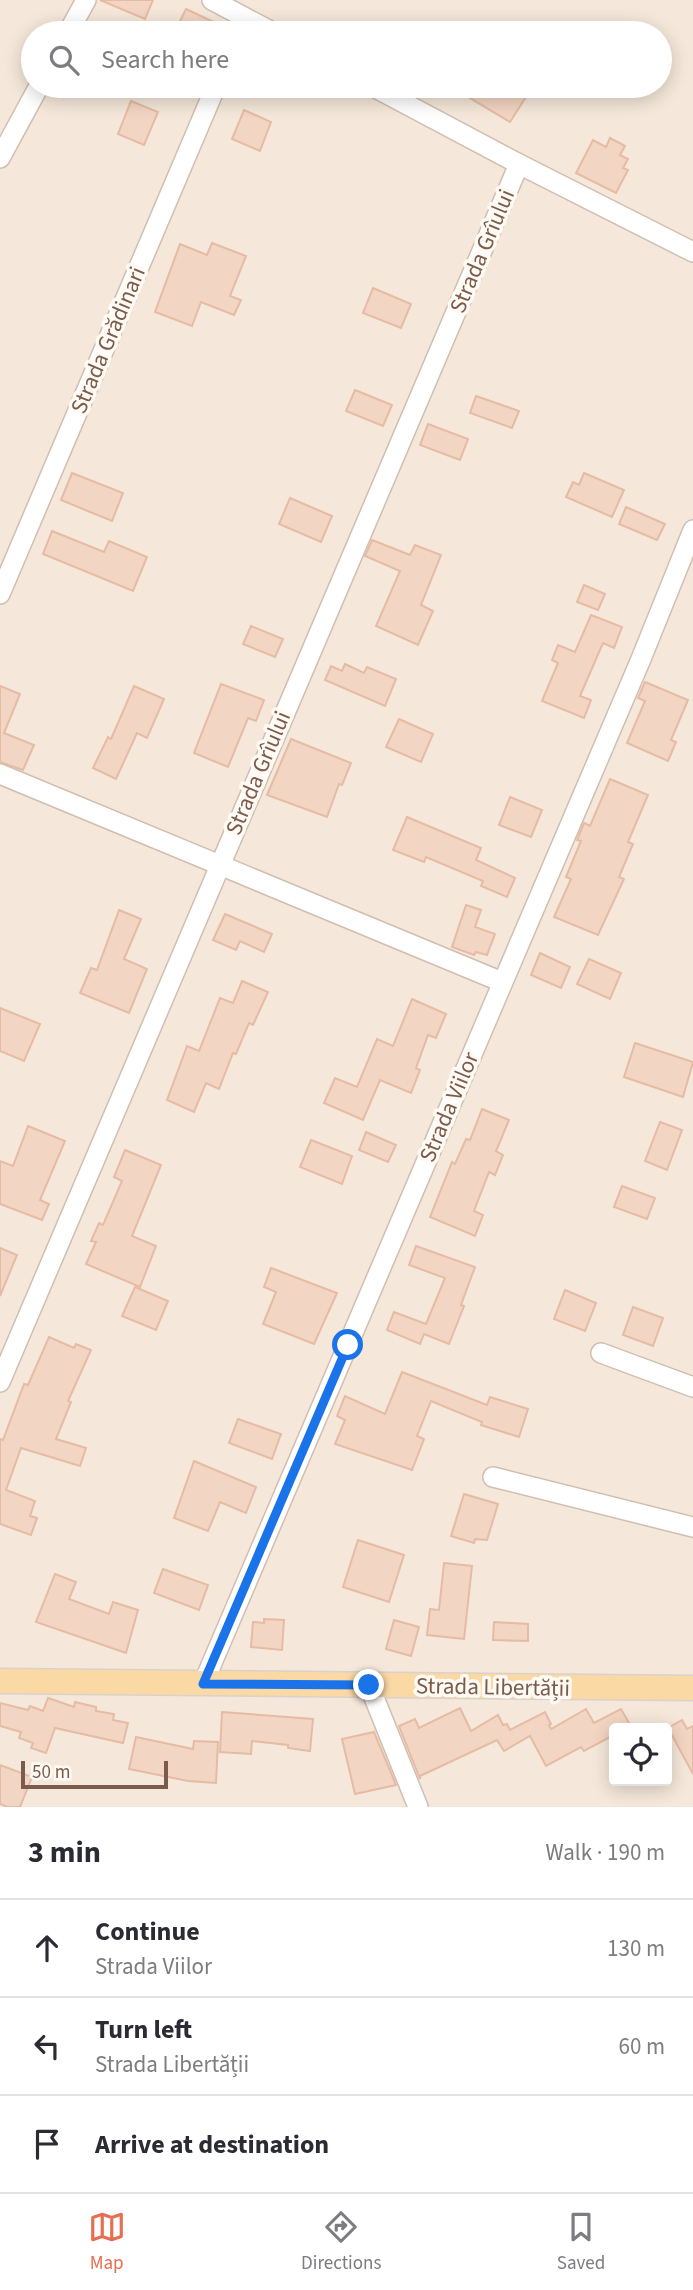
<!DOCTYPE html>
<html lang="en">
<head>
<meta charset="utf-8">
<style>
  body { margin:0; font-family:"Source Sans 3",sans-serif; background:#f2f2f3; color:#2b2b33 }
  .controls { position:absolute; right:21px; bottom:21px; display:grid; overflow:hidden; border-radius:7px; box-shadow:0 4px 18px #0003 }
  .controls button { width:63px; height:63px; display:grid; place-items:center; padding:0; border:0; border-bottom:2px solid #e1e1e2; background:#fff; color:#2b2b33; font:35px sans-serif }
  .scale { position:absolute; left:21px; bottom:18px; width:147px; box-sizing:border-box; padding-left:7px; border:4px solid #7a5c4d; border-top:0; font-size:19px; line-height:24px; white-space:nowrap; color:#7a5c4d; -webkit-text-stroke:5px #fffaf3; paint-order:stroke }
  .stop { position:absolute; width:21px; height:21px; margin:-16px; border:5px solid #1a73e8; border-radius:50%; background:#fff }
  .stop.end { background:#1a73e8; border-color:#fff; box-shadow:0 2px 7px #0008 }
  .list { margin:0; padding:0; list-style:none }
  h2 { display:flex; justify-content:space-between; align-items:center; height:91px; margin:0; padding:0 28px; font-size:30px }
  h2 small { font-size:23px; font-weight:400; color:#7c7c81 }
  .list li { display:grid; grid-template-columns:46px 1fr auto; gap:21px; align-items:center; box-sizing:border-box; height:98px; padding:0 28px; border-top:2px solid #e1e1e2 }
  .list b { display:block; font-size:26px; white-space:nowrap }
  .list p { margin:0; font-size:23px; white-space:nowrap; color:#7c7c81 }
  .list em { font-size:23px; font-style:normal; color:#7c7c81 }
  .icon { flex:none; width:38px; height:38px; fill:none; stroke:currentColor; stroke-width:2; stroke-linecap:round; stroke-linejoin:round }
  .map { position:relative; flex:none; width:693px; height:1807px; overflow:hidden }
  .search { position:absolute; background:#fff; box-shadow:0 4px 18px #0003; left:21px; right:21px; top:21px; height:77px; display:flex; align-items:center; gap:18px; box-sizing:border-box; padding:0 24px; border-radius:38px; color:#7c7c81; font-size:26px }
  .sheet { height:385px; background:#fff }
  nav { display:flex; justify-content:space-around; align-items:center; box-sizing:border-box; height:98px; border-top:2px solid #e1e1e2; background:#fff; font-size:19px; color:#7c7c81 }
  nav a { display:grid; justify-items:center; gap:4px }
  nav .on { color:#e76f51 }
  .map>svg:first-child { display:block }
  .residential { fill:#f5e8da; fill-rule:evenodd }
  .building { fill:#f3d5c3; stroke:#e6bba3; stroke-width:2 }
  .lines { fill:none; stroke-linecap:round; stroke-linejoin:round }
  .minor-casing { stroke:#d1beb0; stroke-width:22 }
  .major-casing { stroke:#dad1cd; stroke-width:27 }
  .minor { stroke:#fff; stroke-width:19 }
  .major { stroke:#fbd9a5; stroke-width:24 }
  .route { stroke:#1a73e8; stroke-width:9 }
  .labels { text-anchor:middle; dominant-baseline:central; stroke-width:7; stroke-linejoin:round; paint-order:stroke }
  .street-label { font-size:23px; fill:#7a5c4d; stroke:#fffaf3 }
</style>
</head>
<body>
<div class="map">
<svg width="693" height="1807" viewBox="0 0 693 1807">
  <rect width="100%" height="100%" fill="#fdf6ec"/>
  <path class="residential" d="M0,0h693v1807h-693zM33,33h627v53h-627zM614,1728h53v53h-53z"/>
  <g class="building">
    <path d="M100,0h53l-8,19z"/>
    <path d="M186,9l51,24h-63z"/>
    <path d="M450,86h83l-23,36z"/>
    <path d="M131,101l27,11 -14,33 -26,-11z"/>
    <path d="M244,110l27,12 -11,29 -28,-12z"/>
    <path d="M610,138l15,8 -5,9 8,4 -5,9 5,2 -12,23 -40,-20 17,-33 13,7z"/>
    <path d="M212,243l34,13 -16,40 11,4 -7,15 -33,-13 -9,24 -37,-14 25,-68 27,11z"/>
    <path d="M373,288l38,16 -10,24 -38,-15z"/>
    <path d="M355,390l37,15 -9,21 -37,-15z"/>
    <path d="M476,396l43,15 -7,17 -42,-15z"/>
    <path d="M428,424l40,15 -8,21 -40,-15z"/>
    <path d="M72,473l51,20 -11,28 -51,-21z"/>
    <path d="M584,473l40,17 -12,27 -46,-20 7,-15 6,3z"/>
    <path d="M290,498l42,18 -11,26 -42,-18z"/>
    <path d="M626,507l39,17 -8,16 -38,-16z"/>
    <path d="M52,531l52,21 5,-11 38,16 -14,34 -90,-37z"/>
    <path d="M372,540l38,15 5,-10 26,10 -20,50 12,6 -15,34 -42,-19 24,-55 -35,-15z"/>
    <path d="M584,585l21,9 -7,16 -21,-8z"/>
    <path d="M591,615l31,12 -8,21 -11,-5 -23,53 11,4 -7,18 -42,-17 16,-38 -6,-3 6,-15 17,7z"/>
    <path d="M251,626l32,13 -8,18 -32,-13z"/>
    <path d="M345,664l19,9 3,-6 29,12 -11,27 -60,-26 6,-14 11,5z"/>
    <path d="M645,682l43,18 -17,40 5,2 -8,19 -41,-18 18,-42 -7,-3z"/>
    <path d="M221,684l43,16 -8,21 -8,-3 -20,49 -34,-14z"/>
    <path d="M0,686l20,8 -16,39 30,12 -11,25 -23,-8z"/>
    <path d="M134,686l30,13 -17,39 -10,-5 -21,46 -23,-11 15,-31 3,2z"/>
    <path d="M399,719l34,15 -12,28 -35,-15z"/>
    <path d="M291,739l60,24 -9,22 -3,-1 -12,33 -60,-22z"/>
    <path d="M610,779l38,16 -20,47 5,2 -14,33 5,2 -26,56 -44,-18 17,-38 -5,-2 15,-36 -4,-1 7,-17 6,3z"/>
    <path d="M510,797l32,13 -11,27 -32,-12z"/>
    <path d="M407,817l74,31 -5,12 39,18 -8,19 -26,-11 2,-5 -57,-24 -2,5 -31,-12z"/>
    <path d="M466,905l15,5 -6,17 20,7 -8,21 -11,-3 -2,3 -22,-8z"/>
    <path d="M119,910l22,9 -17,40 23,10 -18,44 -49,-20 11,-25 6,2z"/>
    <path d="M225,914l47,20 -8,18 -24,-11 -4,9 -23,-10z"/>
    <path d="M540,953l30,14 -9,21 -30,-13z"/>
    <path d="M589,959l32,14 -11,26 -33,-15z"/>
    <path d="M242,981l26,11 -15,33 -4,-2 -13,31 -3,-1 -14,36 -13,-6 -12,29 -27,-12 20,-54 12,5 21,-53 13,5z"/>
    <path d="M412,999l34,15 -10,24 -8,-3 -12,33 4,2 -9,23 -31,-13 -17,40 -39,-17 11,-25 22,9 20,-48 16,7z"/>
    <path d="M0,1008l40,16 -16,37 -24,-10z"/>
    <path d="M635,1043l58,19 -10,35 -59,-20z"/>
    <path d="M482,1109l27,11 -13,31 7,4 -8,20 -6,-3 -15,39 9,4 -8,21 -45,-19 22,-55 3,2 11,-25 4,1z"/>
    <path d="M660,1122l22,8 -15,40 -22,-9z"/>
    <path d="M28,1126l37,15 -25,59 9,4 -7,16 -42,-16v-43l13,5z"/>
    <path d="M366,1132l30,13 -8,17 -29,-12z"/>
    <path d="M311,1140l41,16 -10,28 -42,-17z"/>
    <path d="M125,1150l36,15 -29,71 24,10 -16,41 -54,-23 10,-22 -5,-1 8,-18 4,2 19,-44 -8,-4z"/>
    <path d="M622,1186l33,12 -8,21 -33,-12z"/>
    <path d="M416,1246l59,21 -14,38 3,1 -15,38 -25,-10 -4,10 -33,-14 7,-18 32,12 19,-46 -36,-13z"/>
    <path d="M0,1248l17,7 -17,41z"/>
    <path d="M271,1268l66,25 -23,51 -51,-20 13,-32 -12,-5z"/>
    <path d="M135,1287l33,14 -12,29 -34,-14z"/>
    <path d="M565,1290l31,13 -11,28 -31,-12z"/>
    <path d="M633,1307l30,11 -10,28 -30,-11z"/>
    <path d="M49,1337l25,11 2,-4 15,6 -23,51 3,1 -15,37 30,9 -6,18 -59,-18 -15,42 29,11 -5,15 7,2 -6,17 -31,-11v-85l3,1 21,-56 4,1z"/>
    <path d="M402,1372l85,33 3,-8 38,12 -9,28 -38,-12 1,-3 -51,-21 -14,35 7,3 -12,31 -77,-26 10,-24 -8,-4 8,-20 40,18z"/>
    <path d="M238,1419l43,15 -9,25 -43,-16z"/>
    <path d="M194,1461l62,26 -10,26 -26,-11 -12,29 -34,-13z"/>
    <path d="M464,1494l34,10 -11,36 -12,-1 -1,4 -23,-7z"/>
    <path d="M358,1540l46,15 -15,47 -46,-15z"/>
    <path d="M444,1563l28,3 -8,73 -37,-4 3,-26 9,1z"/>
    <path d="M163,1569l45,16 -9,25 -45,-17z"/>
    <path d="M55,1574l21,8 -7,17 40,15 4,-12 25,8 -12,43 -90,-31z"/>
    <path d="M264,1619l20,1 -2,30 -31,-3 2,-25 11,1z"/>
    <path d="M394,1620l25,7 -8,29 -25,-7z"/>
    <path d="M494,1622l34,2v17l-35,-1z"/>
    <path d="M48,1698l26,9 1,-5 21,5v4l18,3 -1,6 15,3 -5,20 -68,-15 -9,25 -15,-5 2,-5 -14,-5 2,-6 -21,-6v-23l28,7 2,-4 13,5z"/>
    <path d="M460,1708l11,23 27,-16 5,10 4,-1 3,6 35,-18 6,12 -2,1 2,4 35,-20 8,14 27,-14 11,19h-18v7l-30,16 -3,-4 -35,19 -16,-30 -26,15 -7,-11 -77,36v3l-21,-53 16,-7 4,9z"/>
    <path d="M222,1712l91,7 -3,32 -22,-3v-3l-36,-4 -1,13 -31,-2z"/>
    <path d="M682,1720l5,9 6,-3v48l-25,-46z"/>
    <path d="M374,1732l22,53 -41,9 -13,-55z"/>
    <path d="M136,1737l57,12 1,-8 24,1 -2,41 -28,-2 -59,-12z"/>
    <path d="M0,1765l32,12 -12,30h-12l-8,-3z"/>
  </g>
  <g class="lines">
    <defs>
      <g id="minor">
        <path d="M212,0l62,33"/>
        <path d="M68,33l18,-33"/>
        <path d="M372,86l147,78 174,88"/>
        <path d="M0,158l39,-72"/>
        <path d="M0,594l216,-508"/>
        <path d="M0,774l502,208"/>
        <path d="M601,1353l92,34"/>
        <path d="M0,1382l519,-1218"/>
        <path d="M493,1477l200,50"/>
        <path d="M203,1684l438,-1025 52,-129"/>
        <path d="M369,1685l49,122"/>
      </g>
      <path id="major" d="M0,1681l693,7"/>
    </defs>
    <use href="#minor" class="minor-casing"/>
    <use href="#major" class="major-casing"/>
    <use href="#minor" class="minor"/>
    <use href="#major" class="major"/>
  </g>
  <g class="lines">
    <path class="route" d="M348,1345l-145,339 166,1"/>
  </g>
  <g class="labels">
    <g class="street-label">
      <text transform="translate(482 251) rotate(-67)">Strada Grîului</text>
      <text transform="translate(108 340) rotate(-67)">Strada Grădinari</text>
      <text transform="translate(258 773) rotate(-67)">Strada Grîului</text>
      <text transform="translate(449 1107) rotate(-67)">Strada Viilor</text>
      <text transform="translate(493 1687) rotate(1)">Strada Libertății</text>
    </g>
  </g>
</svg>
<div class="controls">
<button><svg class="icon" aria-label="locate" viewBox="0 0 24 24"><circle cx="12" cy="12" r="6"/><path d="M12 2v4M12 18v4M2 12h4M18 12h4"/></svg></button>
</div>
<div class="scale">50 m</div>
<div class="stop" style="left:348px;top:1345px"></div>
<div class="stop end" style="left:369px;top:1685px"></div>
<div class="search"><svg class="icon" aria-label="search" viewBox="0 0 24 24"><circle cx="10" cy="10" r="6"/><path d="M15 15l6 6"/></svg>Search here</div>
</div>
<section class="sheet">
<h2>3 min<small>Walk · 190 m</small></h2>
<ul class="list">
<li><svg class="icon" aria-label="ahead" viewBox="0 0 24 24"><path d="M12 20V5M6 11l6-6 6 6"/></svg><div><b>Continue</b><p>Strada Viilor</p></div><em>130 m</em></li>
<li><svg class="icon" aria-label="left" viewBox="0 0 24 24"><path d="M17 20v-9H6M10 6l-5 5 5 5"/></svg><div><b>Turn left</b><p>Strada Libertății</p></div><em>60 m</em></li>
<li><svg class="icon" aria-label="arrive" viewBox="0 0 24 24"><path d="M6 21V4h12l-3 4 3 4H6"/></svg><div><b>Arrive at destination</b></div></li>
</ul>
</section>
<nav>
<a class="on"><svg class="icon" aria-label="map" viewBox="0 0 24 24"><path d="M3 6l6-2 6 2 6-2v14l-6 2-6-2-6 2zM9 4v14M15 6v14"/></svg>Map</a>
<a><svg class="icon" aria-label="directions" viewBox="0 0 24 24"><path d="M12 3l9 9-9 9-9-9zM9 14v-3h6M13 9l2 2-2 2"/></svg>Directions</a>
<a><svg class="icon" aria-label="saved" viewBox="0 0 24 24"><path d="M7 4h10v16l-5-4-5 4z"/></svg>Saved</a>
</nav>
</body>
</html>
